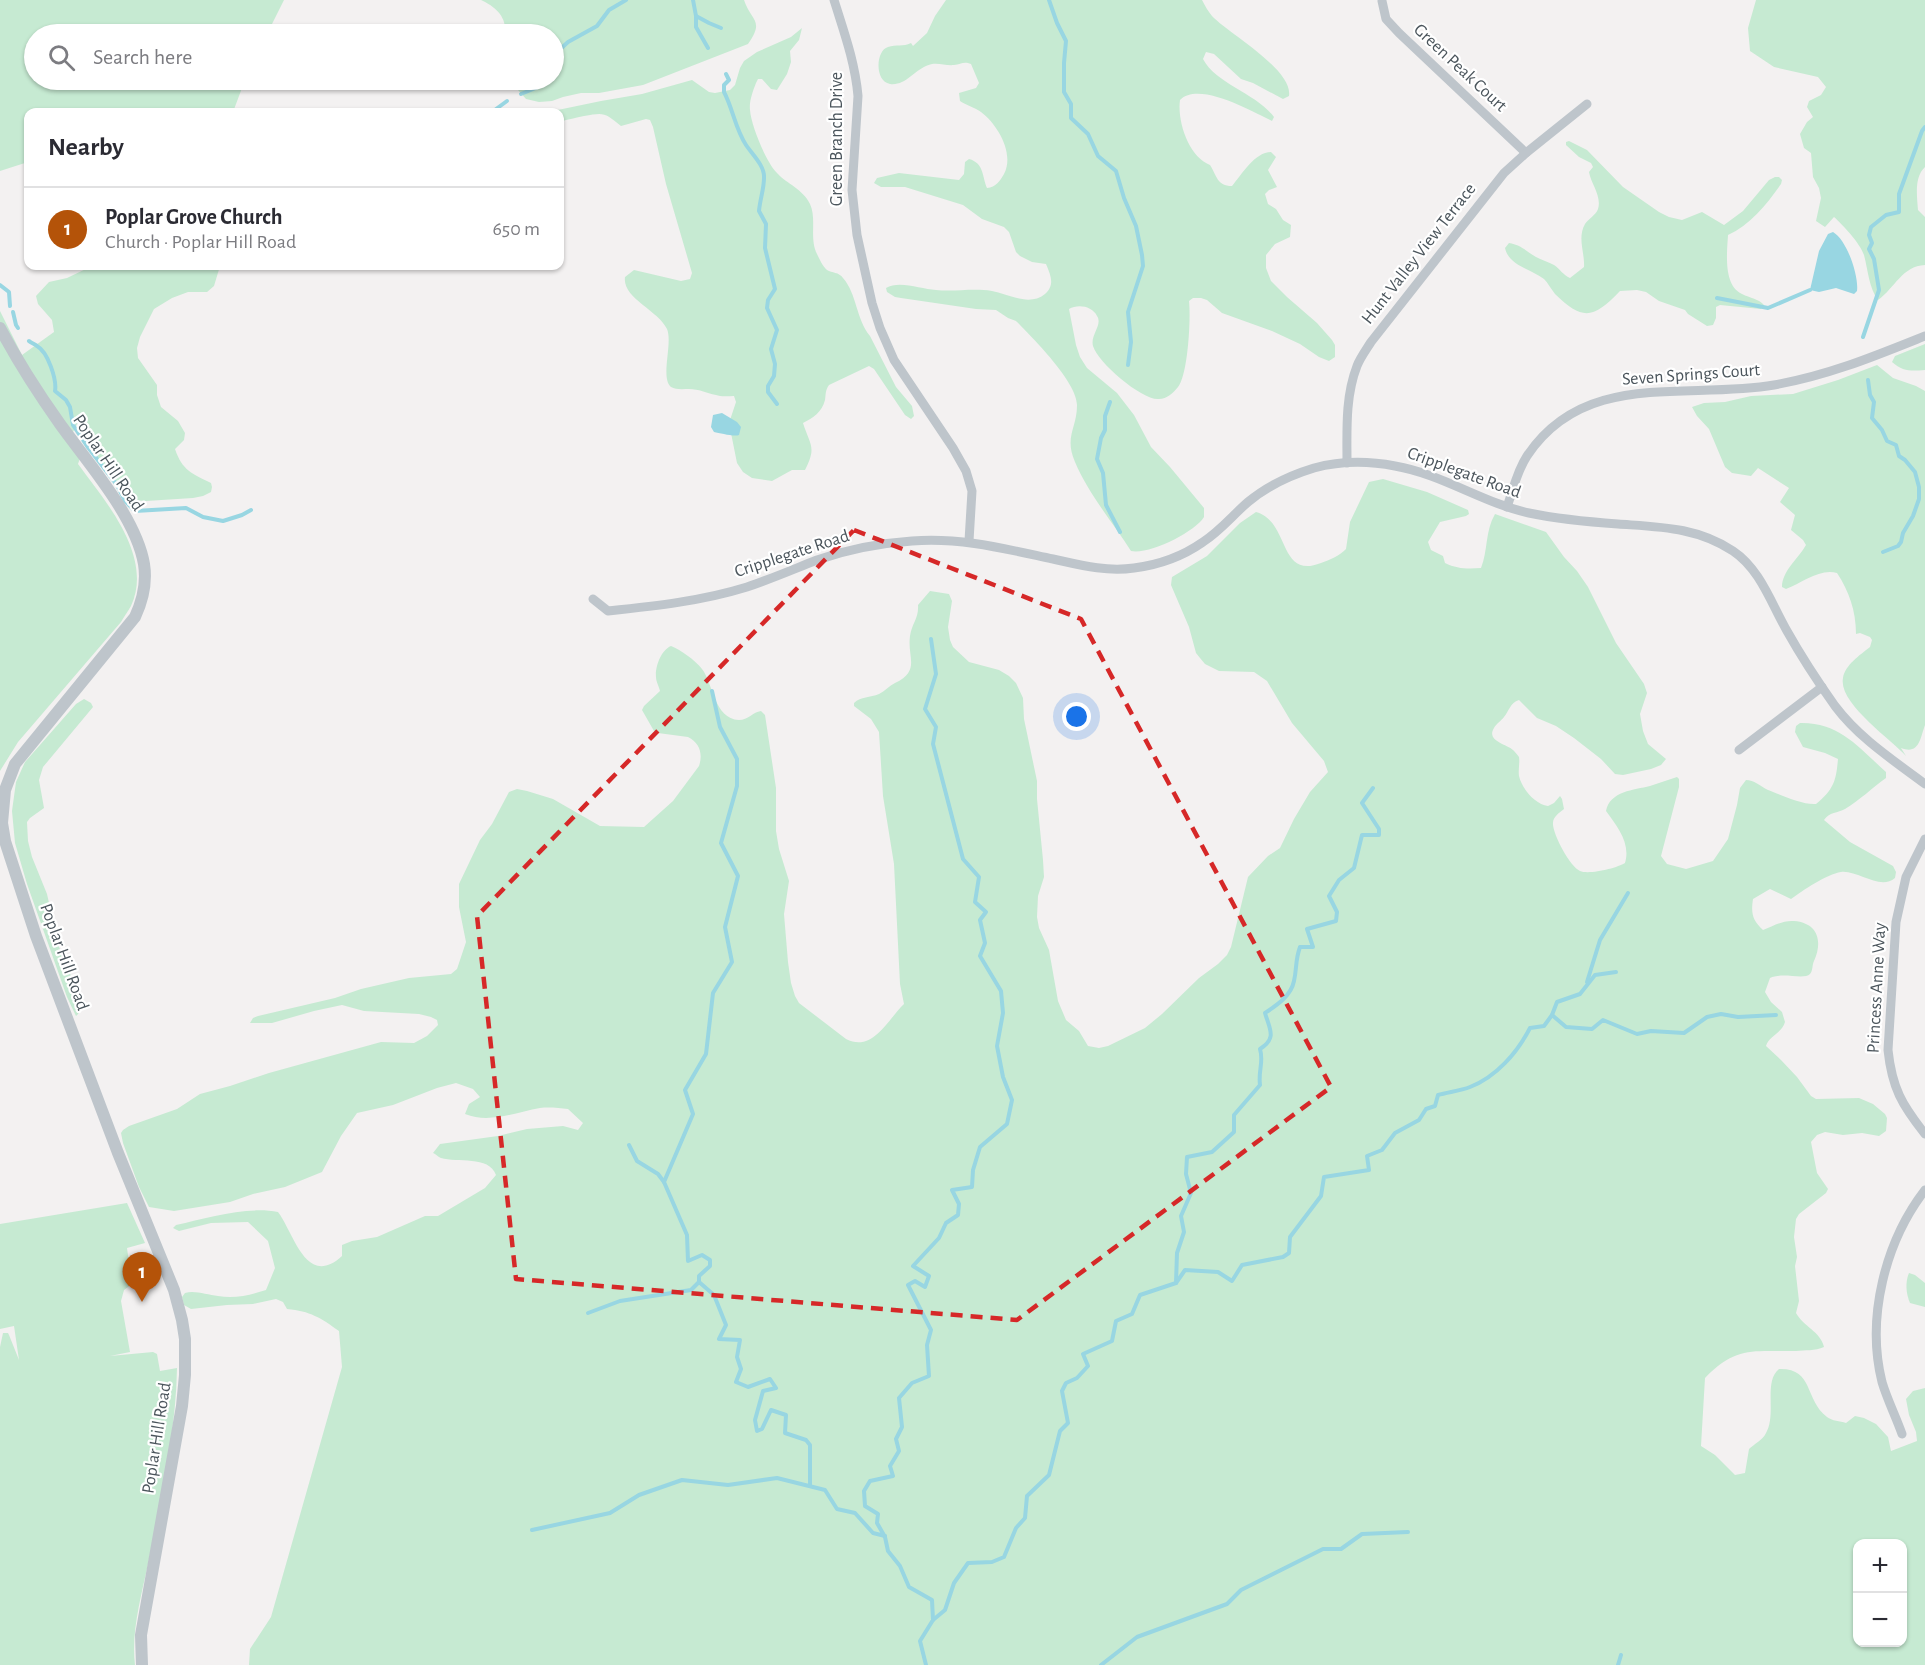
<!DOCTYPE html>
<html lang="en">
<head>
<meta charset="utf-8">
<style>
  body { margin:0; font-family:"Alegreya Sans",sans-serif; background:#f2f2f3; color:#2b2b33 }
  .controls { position:absolute; right:18px; bottom:18px; display:grid; overflow:hidden; border-radius:12px; box-shadow:0 2px 4px #0004 }
  .controls button { width:54px; height:54px; display:grid; place-items:center; padding:0; border:0; border-bottom:2px solid #e1e1e2; background:#fff; color:#2b2b33; font:30px sans-serif }
  .you { position:absolute; left:1077px; top:717px; width:21px; height:21px; margin:-15px; border:4px solid #fff; border-radius:50%; background:#1a73e8; box-shadow:0 0 0 9px #1a73e833 }
  .badge { display:grid; place-items:center; width:39px; height:39px; border-radius:50%; background:#b45309; color:#fff; font-size:20px; font-weight:700 }
  .pin { position:absolute; translate:-50% -50px; filter:drop-shadow(0 2px 3px #0008) }
  .pin::after { content:''; position:absolute; top:32px; width:21px; height:18px; background:inherit; clip-path:polygon(0 0,100% 0,50% 100%) }
  .list { margin:0; padding:0; list-style:none }
  h2 { display:flex; justify-content:space-between; align-items:center; height:78px; margin:0; padding:0 24px; font-size:26px }
  h2 small { font-size:20px; font-weight:400; color:#7c7c81 }
  .list li { display:grid; grid-template-columns:39px 1fr auto; gap:18px; align-items:center; box-sizing:border-box; height:84px; padding:0 24px; border-top:2px solid #e1e1e2 }
  .list b { display:block; font-size:22px; white-space:nowrap }
  .list p { margin:0; font-size:20px; white-space:nowrap; color:#7c7c81 }
  .list em { font-size:20px; font-style:normal; color:#7c7c81 }
  .icon { flex:none; width:33px; height:33px; fill:none; stroke:currentColor; stroke-width:2; stroke-linecap:round; stroke-linejoin:round }
  .map { position:relative; flex:none; width:1925px; height:1665px; overflow:hidden }
  .search { position:absolute; background:#fff; box-shadow:0 2px 4px #0004; left:24px; top:24px; width:540px; height:66px; display:flex; align-items:center; gap:15px; box-sizing:border-box; padding:0 21px; border-radius:33px; color:#7c7c81; font-size:22px }
  .panel { position:absolute; background:#fff; box-shadow:0 2px 4px #0004; left:24px; top:108px; width:540px; height:162px; border-radius:12px }
  .map>svg:first-child { display:block }
  .green { fill:#c6ead2; fill-rule:evenodd }
  .water { fill:#98d6e2 }
  .lines { fill:none; stroke-linecap:round; stroke-linejoin:round }
  .stream { stroke:#98d6e2; stroke-width:4 }
  .minor { stroke:#bec5cb; stroke-width:9 }
  .tertiary { stroke:#bec5cb; stroke-width:12 }
  .marked { fill:none; stroke:#d62828; stroke-width:4.5; stroke-dasharray:12 8; stroke-linejoin:round }
  .labels { text-anchor:middle; dominant-baseline:central; stroke-width:4.5; stroke-linejoin:round; paint-order:stroke }
  .street-label { font-size:18px; fill:#4b555c; stroke:#fff }
</style>
</head>
<body>
<div class="map">
<svg width="1925" height="1665" viewBox="0 0 1925 1665">
  <rect width="100%" height="100%" fill="#f3f1f1"/>
  <g class="green">
    <path d="M0,0h284l-17,34h-233v46h211l-12,32h-205v50l-28,9z"/>
    <path d="M481,0h263c7,21 21,20 4,44l-105,41 -44,8h-18l-18,4 -11,4 -13,1 -13,-3 -8,-9 -4,-10h40v-46h-49c2,-17 -9,-27 -24,-34z"/>
    <path d="M946,0h256c3,6 6,11 10,16 17,18 81,53 77,80l-6,3 -30,-16 -12,-4 -27,-25 -8,-2 -3,7c13,25 53,34 71,58l-2,4c-21,-10 -73,-40 -92,-21 -3,22 9,57 30,65 7,11 7,21 22,21 10,-12 23,-34 39,-34l5,5 -8,13 9,17 -8,3 -4,4 3,10 8,5 7,11 8,5 -1,12 -15,7 -9,11v13l5,13 16,16 30,26 15,17 3,5v12l-6,4 -10,-4 -19,-13 -28,-13 -50,-18 -15,-13 -6,-2h-8l-4,3c2,17 -1,74 -11,86 -5,6 -11,12 -19,12 -16,2 -61,-36 -66,-53 -3,-11 10,-21 4,-30 -5,-10 -19,-12 -28,-7l7,36 4,12 7,11 30,25 17,22 17,32 19,20 34,41v9c-9,15 -55,38 -73,34 -19,-30 -42,-56 -56,-89 -11,-26 2,-33 2,-57 0,-23 -45,-68 -61,-84l-8,-3 -12,-8 -20,-1 -75,-11 -6,-1 -8,-5 -1,-4c13,-8 35,1 50,2 18,2 37,-2 56,1 17,3 37,16 53,3 10,-9 6,-18 1,-30l-14,-2 -12,-6 -4,-4 -7,-20 -5,-5 -22,-8 -19,-14 -58,-18h-24l-7,-4 3,-5 22,-5 60,7 5,-6 1,-12 4,-3c15,4 13,17 18,29 9,-1 13,-7 17,-14 11,-21 -7,-50 -23,-62 -7,-5 -15,-7 -21,-11l-1,-8 17,-5 3,-5 -8,-19c-7,-3 -10,0 -17,1 -10,1 -18,-4 -28,1 -12,5 -21,20 -36,18 -16,-3 -14,-34 -2,-37 8,-3 15,0 23,-4l2,3 14,-13 8,-17z"/>
    <path d="M1756,0h169v167c-11,10 -8,29 -7,43l7,7v48c-23,1 -30,23 -47,35 -9,-12 -10,-30 -14,-45 -4,-12 -21,-30 -30,-38l-9,10 -9,-6 5,-23 -2,-10 -6,-11 -2,-24 -7,-5 -4,-14 7,-12 6,-5 -6,-10 2,-6 12,-6 5,-8 -8,-10 -44,-10 -24,-16 -2,-23z"/>
    <path d="M802,28l-3,12 -9,11 1,11 -4,12 -10,16 -6,-1 -9,-10h-4l-2,4c-3,8 -7,18 -6,27 1,15 16,52 27,63 10,11 26,16 33,31 7,15 -1,34 7,50 2,4 6,13 10,16 5,3 12,2 16,8 14,16 13,41 27,58l26,51 16,19 2,10 -3,3 -6,-4 -31,-46 -5,-3 -40,19c-4,6 -3,9 -4,15 -3,12 -12,18 -22,23 7,22 14,24 2,47h-13l-20,11 -20,-3 -9,-6 -6,-9 -8,-40 7,-21 -2,-6c-6,0 -13,1 -18,-1 -10,-2 -17,-6 -27,-6 -6,0 -13,1 -18,-2 -11,-9 2,-44 -4,-58 -9,-19 -45,-31 -42,-52l9,-7 47,11 9,-2 2,-6 -26,-89 -13,-57 -3,-7 -4,-1 -25,7c-16,-13 -16,-14 -37,-10 -8,2 -16,3 -24,6v-10h-12l53,-11 41,-7 50,-14 17,12 6,1 15,-3 5,-5 5,-17 4,-7 13,-9 34,-15z"/>
    <path d="M1569,141l18,9 36,37 36,25 10,5 13,3 20,-8 22,13 19,-14 26,-31 6,-3h4l3,3 -1,4c-14,20 -31,41 -53,51 -1,18 -5,50 14,59 8,4 17,5 22,11l-3,4 -41,-4 -4,2v11l-3,7 -6,1 -19,-12 -3,-4 -26,-9 -13,-9 -9,-2 -17,1c-27,28 -37,30 -65,3 -4,-5 -7,-11 -11,-15 -13,-10 -35,-13 -39,-31l4,-5c12,2 17,8 27,14 5,3 13,5 18,8 6,4 9,10 16,13l14,-11c1,-14 -7,-29 1,-43 3,-5 11,-9 13,-15 4,-13 -7,-25 -9,-37l4,-5 -2,-4 -12,-6 -13,-12v-3z"/>
    <path d="M92,266h128l-6,20 -7,6h-19l-16,6 -18,11 -14,28 -3,11 1,10 19,27v10l4,12 17,14 7,12 -1,7 -9,9c7,21 17,25 36,34l1,4 -1,5 -8,4 -10,2 -47,3 -13,-1 -10,-9 -30,-40 -9,-20 -6,-9 -10,20 12,16 -2,6c27,37 76,92 53,142 -3,5 -7,11 -10,16l-103,120 -18,29v-460l22,44 32,-23 -2,-12 -14,-16 -2,-8 13,-14 18,-4z"/>
    <path d="M1925,344v26c-13,1 -22,2 -33,-8l3,-6z"/>
    <path d="M1877,365l16,13 23,8 9,5v334c-5,14 -6,30 -24,23l5,8c-15,-17 -68,-53 -63,-78 2,-13 17,-23 27,-31l2,-7 -2,-3 -10,-4 -4,1c0,-23 -7,-43 -19,-61 -17,-5 -35,10 -51,16l-4,-2c0,-16 16,-28 24,-42l-3,-5 -12,-10 4,-15 -15,-13 9,-14 -31,-20 -7,8 -19,-3 -7,-6 -16,-38 -12,-13 -5,-9 12,-4 21,-1 26,-6 42,-2 45,-14z"/>
    <path d="M1383,479l44,13 41,18 1,4 -3,2 -26,6 -12,20 3,8 12,6 2,7c12,6 23,6 36,5 7,-17 4,-37 14,-54l51,18 18,25 13,14 11,16 28,56 28,41 3,9 -7,21 3,17 5,13 18,15 -5,6 -10,4 -28,6 -8,-1 -14,-15 -27,-21 -18,-12 -19,-8 -18,-18c-9,3 -10,11 -15,17 -3,4 -8,7 -10,11 -8,13 12,16 19,22 2,2 4,4 6,7 1,6 -1,13 0,19 3,13 16,28 29,30l6,-3 6,-7 2,3 2,10c-5,4 -11,8 -11,14 -1,10 17,44 27,48 9,4 37,-3 45,-8 6,-20 -8,-37 -19,-52 4,-20 28,-21 44,-25 9,-3 18,-6 27,-9l2,2v8l-18,69 6,8 19,5 27,-8 15,-22 9,-34 3,-17 6,-8c8,0 14,6 22,10 13,5 34,15 48,14 18,-15 20,-23 22,-45l-13,-6 -22,-6 -8,-15 1,-6 4,-3c40,-1 59,25 86,49v6c-14,10 -26,22 -41,31 -7,4 -16,3 -21,11l26,22 43,24 3,6 -1,6c-15,13 -37,-8 -54,-6 -14,2 -39,19 -50,27l-21,-10 -17,10c-2,14 -1,21 10,31 10,-4 20,-10 31,-9 24,2 29,20 20,40 -2,4 -1,10 -4,13 -6,6 -28,-2 -40,4l-5,14 6,10 11,10 3,10c-3,11 -16,14 -19,24l15,14 16,17 14,19 5,3 43,-1 14,6 12,10 2,4 -1,13 -7,5 -17,-3 -19,2 -18,-3 -8,3 -6,7 6,31 11,16 -2,4 -27,21 -3,5 -2,18 3,20 -2,9 4,35 -3,12c7,13 25,19 28,34 -9,4 -19,3 -28,4 -42,1 -59,-6 -91,27l-4,68 14,9 20,20 10,-2 4,-24c5,-5 14,-9 17,-16 11,-19 -3,-51 13,-64 35,-1 25,30 48,48 5,4 13,4 19,6l9,-7 9,2 12,6 12,13 3,14 26,-10 -1,-9 -7,-17 -3,-16 7,-8 12,-3v277h-1676l1,-16 21,-32 71,-250 -3,-36c-18,-13 -29,-20 -52,-22l-4,-7 -7,-3 -23,5 -26,1 -36,4 -7,-4 -2,-8 3,-4c10,-3 22,2 33,3 17,3 32,-1 48,-6l9,-22 -7,-27 -20,-19 -37,1 -32,8 -6,-3 3,-3c31,-7 71,-19 102,-13 16,21 28,77 64,44v-11l10,-4 25,-4 48,-21h13l47,-28 11,-13c-7,-20 -39,-12 -55,-17 -1,0 -7,-5 -8,-5l7,-9 58,-8 29,-7 36,-3 15,4 5,-7 -15,-14c-9,-1 -19,-2 -28,-1 -24,4 -50,16 -75,6l4,-10 11,-7 -7,-8 -17,-6 -19,5 -44,17 -36,8 -16,23 -19,36 -37,15 -32,7 -23,8 -56,9 -25,-4 -10,-20 -16,-44 -2,-10 2,-3 6,-4 48,-17 23,-15 30,-8 39,-13 112,-31 33,1 13,-7 11,-11 -1,-5 -6,-3 -12,-3 -55,-3 -22,-6 -28,6 -42,12h-22l3,-5 5,-2 77,-18 26,-9 48,-11 42,-4 6,-5 9,-27 -7,-35v-23l21,-44 12,-16 17,-32 8,-3 10,2 26,8 47,27 44,1 29,-26 26,-35c4,-12 1,-23 -11,-29l-30,-4 -4,-2 -12,-21 2,-4 16,-15c-1,-5 -4,-9 -4,-14 -1,-10 5,-27 15,-31 10,4 24,14 31,23 11,14 12,50 37,51 9,0 14,-8 22,-9l4,4 11,73v43l3,18 10,32 -5,33 4,48 3,21 4,13 4,7 47,36c27,14 42,-20 58,-35l-4,-20 -6,-120 -11,-68 -4,-64 -8,-13 -17,-13v-3c7,-7 16,-5 25,-9 6,-3 10,-8 16,-11 26,-13 12,-25 15,-47 2,-13 9,-18 8,-31l12,-14 19,3 3,7 -4,26 2,13 3,7 16,15 30,8 10,6 7,7 7,15 1,21 13,62v18l6,61 1,17 -6,19 -1,21 2,11 10,22 9,51 8,19 13,11 9,15 11,2 9,-2 37,-18 17,-14 37,-36 19,-14 9,-9 4,-8 17,-70 20,-21 12,-8 14,-29 16,-27 18,-20 -4,-11 -32,-38 -25,-42 -13,-9 -35,-1 -14,-7 -5,-6 -4,-5 -7,-26 -18,-42 1,-8 35,-21 33,-33 16,-11c34,9 22,68 65,51 9,-3 18,-7 25,-14l4,-27 19,-40zM1858,1544h44v98h-44z"/>
    <path d="M84,699l7,4 2,4 -50,60 -4,13 5,28 -14,10 -3,4 1,19 4,16 15,37 12,53 8,17 14,43v4l-5,5 -9,-19 -40,-113 -12,-41 -3,-32 4,-29 9,-20 51,-58z"/>
    <path d="M127,1203l18,40 -18,5 5,36 -8,6 -3,11 9,51 -20,4 43,-4 4,2 3,17 17,-3c-1,66 -17,132 -29,196 -7,33 -17,68 -13,101h-135v-318l3,-14h5l1,2 10,25 -5,-34 -14,3v-105z"/>
    <path d="M1909,1273l6,2 10,8v24l-15,-4c-4,-9 -5,-21 -1,-30z"/>
  </g>
  <g class="water">
    <path d="M1833,232c14,8 26,44 24,59l-3,3 -18,-6 -17,4 -9,-2 9,-39 9,-17z"/>
    <path d="M722,413l15,9 4,5 -2,8c-5,2 -19,-2 -25,-3l-3,-5 2,-12z"/>
  </g>
  <g class="lines">
    <g class="stream">
      <path d="M693,0l3,16v11l12,21"/>
      <path d="M1049,0l8,23 9,18 -2,22v29l7,12v14l17,16 10,22 18,15 8,27 12,28 6,29 1,11 -15,46 3,30 -3,23"/>
      <path d="M696,16l13,7 12,5"/>
      <path d="M554,55l14,-13 29,-16 12,-16 17,-10"/>
      <path d="M726,74l3,6 -5,5v7c9,17 11,36 22,53 6,9 19,21 18,33 0,11 -4,21 -5,33l7,13 -1,24 10,41 -7,11 -1,8 10,22 -6,19 4,15 -1,12 -6,10v6l9,12"/>
      <path d="M521,94l17,-7 6,-7"/>
      <path d="M492,112l15,-11"/>
      <path d="M0,285l9,7 1,14"/>
      <path d="M1717,298l51,10 42,-18"/>
      <path d="M13,312l3,13 2,3"/>
      <path d="M1863,337l16,-47 -5,-31 -5,-10 3,-6 -3,-8 2,-8 15,-12 13,-3v-18l23,-63 3,-4"/>
      <path d="M29,341c2,2 6,3 8,5 11,6 20,34 18,45l11,9 4,7 3,18 14,21 30,39 8,16 10,10 51,-3 17,9 20,4 19,-6 9,-5"/>
      <path d="M1868,380l2,15 4,7 -2,16 10,12 5,11 9,4 3,11 6,4 10,12 4,15v12l-6,17 -10,17 -2,9 -3,4 -15,6"/>
      <path d="M1110,402l-5,14v14l-4,8 -4,21 6,14 3,32 14,27"/>
      <path d="M1587,982l13,-42 28,-47"/>
      <path d="M1552,1015l14,12 26,2 11,-9 34,14 14,-3 33,2 23,-16 14,-3 17,3 38,-2"/>
      <path d="M629,1145l8,16 21,13 6,8 23,53 1,26 14,-6 8,5v6l-11,10v6"/>
      <path d="M664,1182l29,-68 -8,-24 21,-36 7,-61 19,-31 -7,-35 13,-51 -17,-33 16,-57v-27l-17,-32 -8,-36"/>
      <path d="M699,1282l15,13 12,30 -7,14 21,1 -3,17 4,12 -5,13 12,5 22,-8 6,9 -13,3 -8,29 2,11 5,-2 9,-19 15,5 -1,18 21,7 4,5v40"/>
      <path d="M1176,1283l1,-30 7,-21 -3,-16 10,-23 -5,-19 1,-17 25,-5 22,-20v-17l26,-30c-2,-15 4,-23 0,-36 17,-11 10,-19 5,-36 12,-8 26,-17 29,-32 3,-13 1,-20 6,-34h13l-6,-18 29,-8 1,-9 -8,-16 10,-16 15,-12 8,-33h17v-6l-17,-26 11,-15"/>
      <path d="M588,1313l32,-12 71,-11 8,-8"/>
      <path d="M532,1530l78,-17 29,-18 43,-15 46,5 49,-7 48,12 12,19 18,4 18,20 12,3"/>
      <path d="M933,1620l12,-10 9,-27 14,-20 24,-1 12,-5 12,-29 9,-10 2,-22 22,-21 11,-44 8,-8 -6,-32 4,-8 11,-5 11,-12 -5,-12 29,-13 4,-20 16,-7 8,-19 36,-12 9,-13 33,2 14,9 10,-16 41,-8 6,-4 1,-16 31,-41 3,-19 45,-7 -2,-14 15,-6 13,-17 24,-13 7,-11 9,-3 3,-11c10,-3 22,-4 32,-8 26,-10 47,-34 60,-59l14,-2 8,-11 5,-13 23,-8 15,-19 21,-3"/>
      <path d="M926,1665l-6,-24 13,-21 -1,-20 -23,-13 -9,-21 -12,-15 -3,-14 -8,-14 1,-9 -13,-8 -1,-15 6,-10 23,-5 -3,-10 9,-15 -3,-12 6,-12 -3,-29 13,-15 17,-7 -2,-31 4,-15 -23,-45 7,-4 10,6 4,-11 -16,-10 26,-28 7,-15 12,-8 1,-11 -7,-14 20,-3 1,-17 7,-23 27,-23 5,-24 -9,-23 -6,-31 6,-33 -2,-22 -21,-35 5,-13 -5,-23 6,-8 -11,-10 4,-25 -16,-18 -30,-115 3,-17 -11,-18 11,-35 -5,-35"/>
      <path d="M1101,1665l36,-28 90,-33 14,-14 82,-41h18l21,-15 46,-2"/>
      <path d="M1618,1665l3,-10"/>
    </g>
    <g class="minor">
      <path d="M834,0c10,32 21,62 24,96l-6,94 5,45 15,68 8,25 14,32 59,88 13,23 6,20 -3,50"/>
      <path d="M1382,1l4,18 13,14 127,120"/>
      <path d="M1347,463c0,-32 -2,-66 10,-97 3,-8 9,-16 14,-24l133,-169 22,-20 61,-49"/>
      <path d="M1507,507c6,-17 10,-36 20,-51 58,-87 159,-56 247,-71 53,-9 101,-29 151,-49"/>
      <path d="M593,599l15,12c47,-5 94,-10 139,-24 24,-8 47,-18 70,-27 29,-10 65,-17 95,-19 48,-4 94,8 141,18 27,6 53,13 81,9 24,-3 49,-12 69,-26 17,-11 30,-27 45,-40 18,-15 43,-27 66,-34 26,-7 55,-7 81,-2 47,8 88,37 134,47 29,6 60,9 89,11 41,3 79,3 115,27 27,18 38,52 54,80 14,25 31,51 48,75 24,32 58,54 90,78"/>
      <path d="M1739,750l83,-63"/>
      <path d="M1925,839l-19,38 -10,45 -8,128c4,38 14,55 37,84"/>
      <path d="M1902,1434c-6,-17 -15,-35 -20,-52 -16,-64 3,-140 43,-192"/>
    </g>
    <path class="tertiary" d="M0,328c18,34 38,65 60,96 28,39 76,93 84,140 3,19 -1,36 -9,53l-120,147 -10,26 -3,33 3,18 31,95 82,217 56,137 8,30 3,19v36l-3,31 -41,229 1,30"/>
  </g>
  <path class="marked" d="M854,530l227,89 250,468 -314,233 -501,-41 -39,-363z"/>
  <g class="labels">
    <g class="street-label">
      <text transform="translate(1460 68) rotate(43)">Green Peak Court</text>
      <text transform="translate(837 139) rotate(-90)">Green Branch Drive</text>
      <text transform="translate(1419 254) rotate(-52)">Hunt Valley View Terrace</text>
      <text transform="translate(1691 375) rotate(-4)">Seven Springs Court</text>
      <text transform="translate(108 463) rotate(56)">Poplar Hill Road</text>
      <text transform="translate(1464 473) rotate(20)">Cripplegate Road</text>
      <text transform="translate(792 554) rotate(-18)">Cripplegate Road</text>
      <text transform="translate(64 957) rotate(70)">Poplar Hill Road</text>
      <text transform="translate(1877 988) rotate(-87)">Princess Anne Way</text>
      <text transform="translate(157 1438) rotate(-81)">Poplar Hill Road</text>
    </g>
  </g>
</svg>
<div class="controls">
<button>+</button>
<button>−</button>
</div>
<div class="you"></div>
<div class="pin badge" style="left:142px;top:1302px">1</div>
<div class="search"><svg class="icon" aria-label="search" viewBox="0 0 24 24"><circle cx="10" cy="10" r="6"/><path d="M15 15l6 6"/></svg>Search here</div>
<section class="panel">
<h2>Nearby<small></small></h2>
<ul class="list">
<li><span class="badge">1</span><div><b>Poplar Grove Church</b><p>Church · Poplar Hill Road</p></div><em>650 m</em></li>
</ul>
</section>
</div>
</body>
</html>
